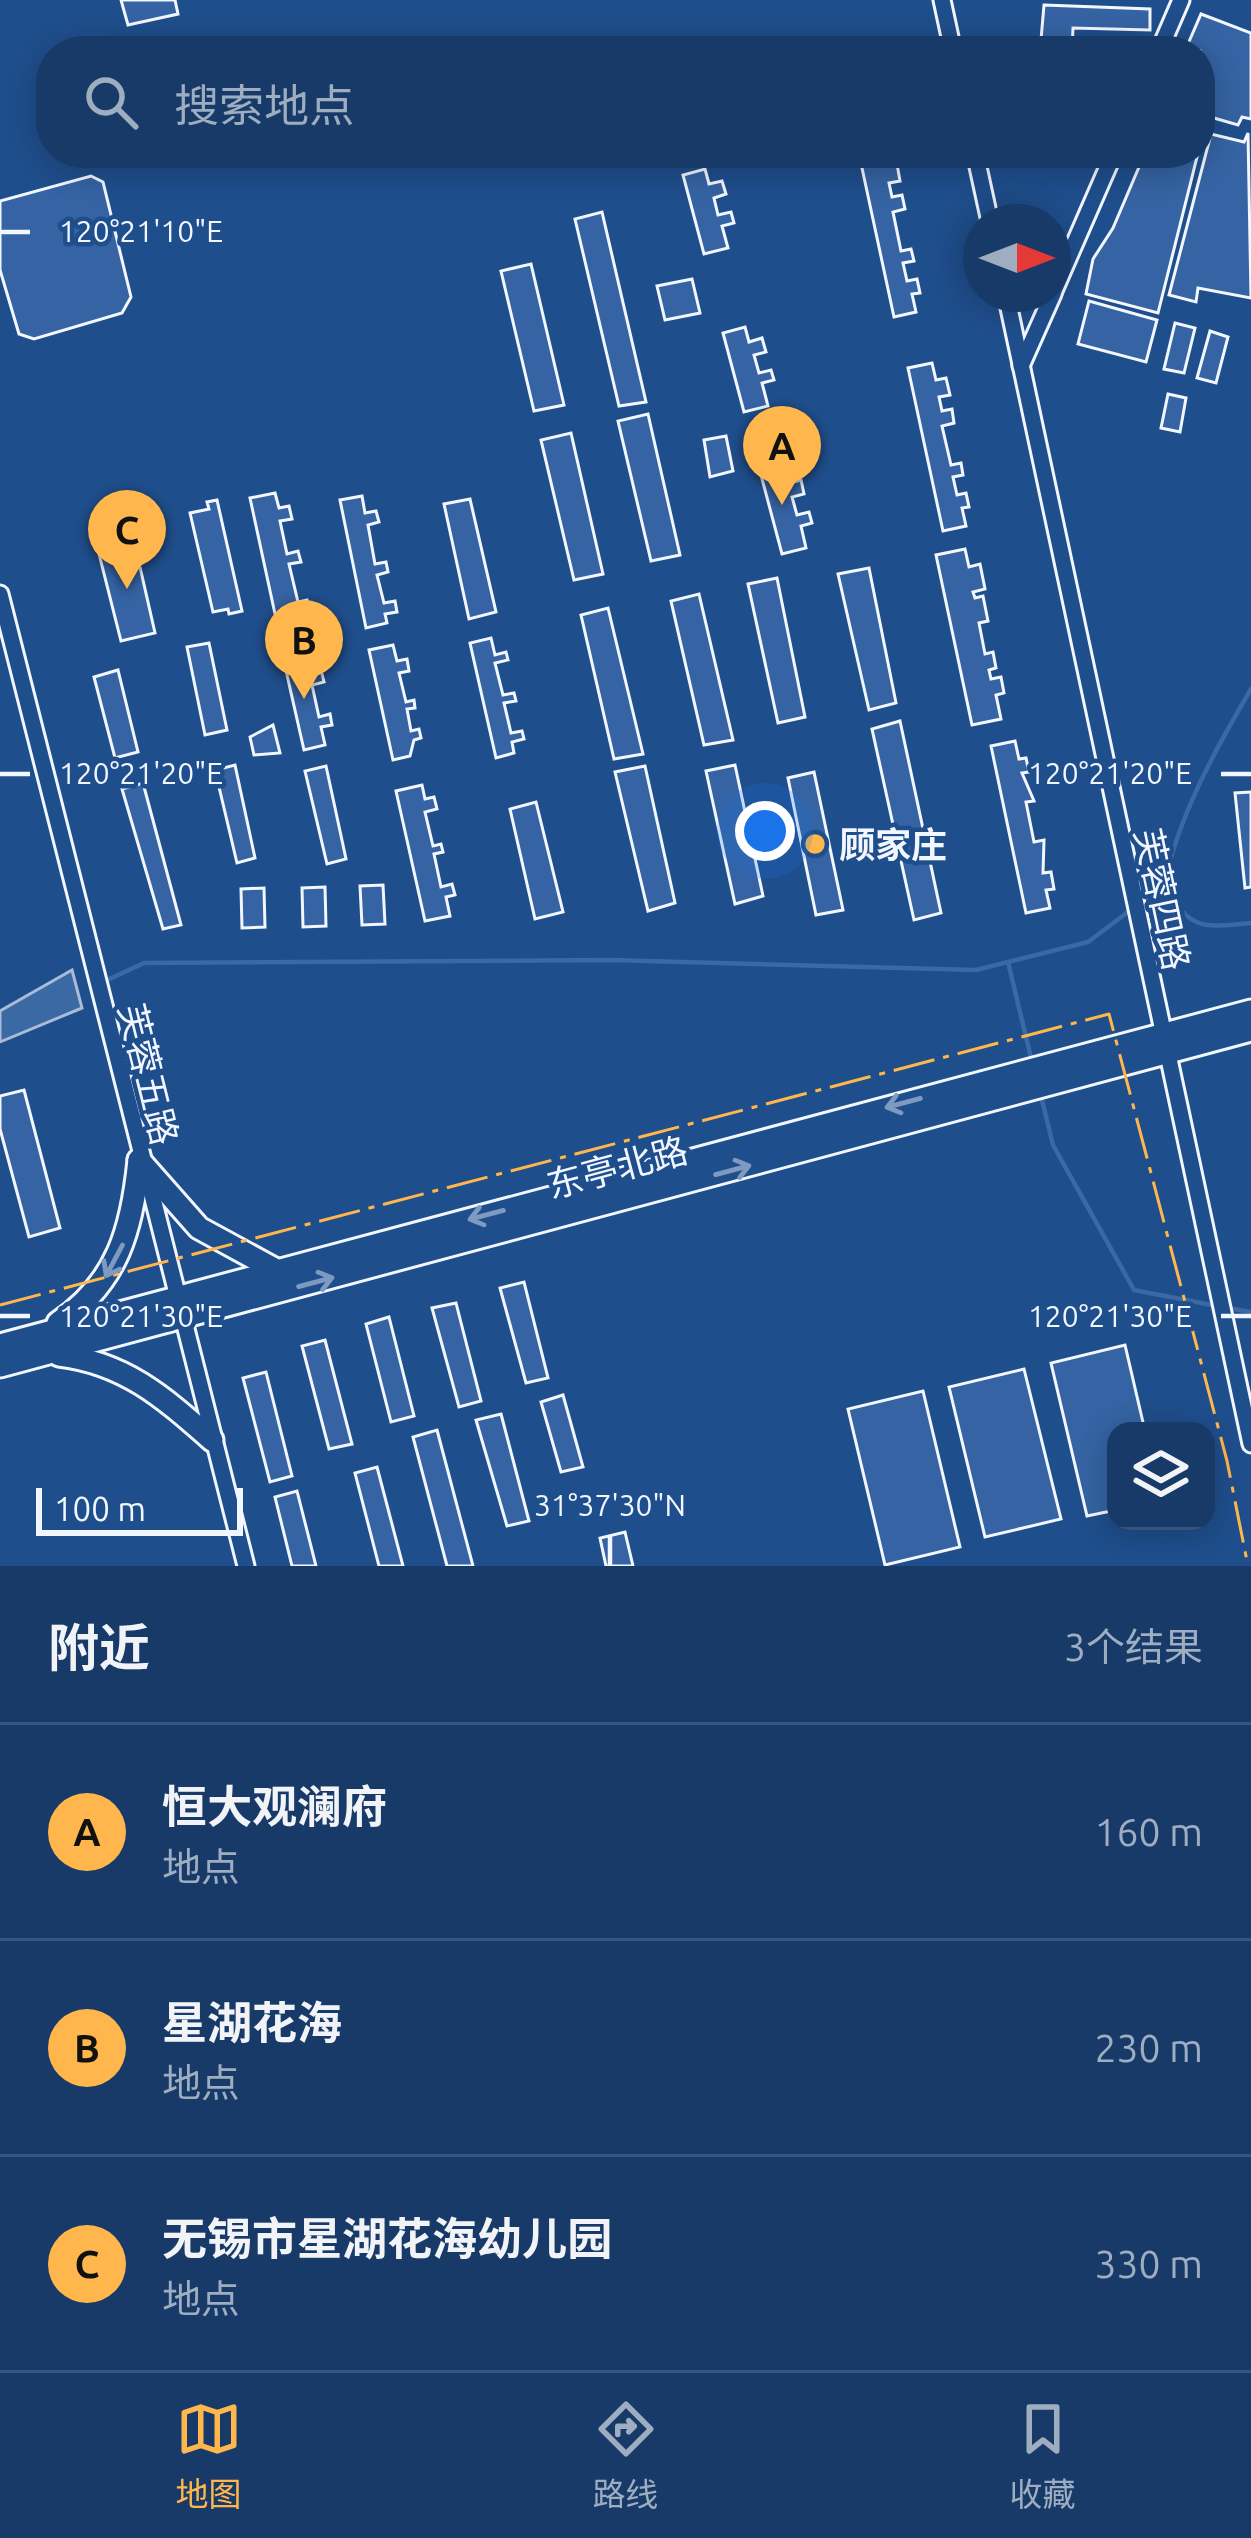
<!DOCTYPE html>
<html lang="zh">
<head>
<meta charset="utf-8">
<style>
  body { margin:0; font-family:Ubuntu,"Noto Sans SC",sans-serif; background:#244571; color:#f1f3f6 }
  .controls { position:absolute; right:36px; bottom:36px; display:grid; overflow:hidden; border-radius:24px; box-shadow:0 6px 30px #0003 }
  .controls button { width:108px; height:108px; display:grid; place-items:center; padding:0; border:0; border-bottom:3px solid #36547d; background:#173a69; color:#f1f3f6; font:60px sans-serif }
  .compass { position:absolute; left:963px; top:204px; width:108px; height:108px; border-radius:50%; background:#173a69; box-shadow:0 6px 30px #0003; rotate:90deg }
  .scale { position:absolute; left:36px; bottom:30px; width:207px; box-sizing:border-box; padding-left:12px; border:6px solid #f2f6ff; border-top:0; font-size:33px; line-height:42px; white-space:nowrap; color:#f2f6ff; -webkit-text-stroke:9px #1f4e8c; paint-order:stroke }
  .you { position:absolute; left:765px; top:831px; width:42px; height:42px; margin:-30px; border:9px solid #fff; border-radius:50%; background:#1a73e8; box-shadow:0 0 0 18px #1a73e833 }
  .badge { display:grid; place-items:center; width:78px; height:78px; border-radius:50%; background:#ffb74d; color:#111; font-size:39px; font-weight:700 }
  .pin { position:absolute; translate:-50% -99px; filter:drop-shadow(0 3px 6px #0008) }
  .pin::after { content:''; position:absolute; top:63px; width:42px; height:36px; background:inherit; clip-path:polygon(0 0,100% 0,50% 100%) }
  .list { margin:0; padding:0; list-style:none }
  h2 { display:flex; justify-content:space-between; align-items:center; height:156px; margin:0; padding:0 48px; font-size:51px }
  h2 small { font-size:39px; font-weight:400; color:#9eadc0 }
  .list li { display:grid; grid-template-columns:78px 1fr auto; gap:36px; align-items:center; box-sizing:border-box; height:216px; padding:0 48px; border-top:3px solid #36547d }
  .list b { display:block; font-size:45px; white-space:nowrap }
  .list p { margin:0; font-size:39px; white-space:nowrap; color:#9eadc0 }
  .list em { font-size:39px; font-style:normal; color:#9eadc0 }
  .icon { flex:none; width:66px; height:66px; fill:none; stroke:currentColor; stroke-width:2; stroke-linecap:round; stroke-linejoin:round }
  .map { position:relative; flex:none; width:1251px; height:1566px; overflow:hidden }
  .search { position:absolute; background:#173a69; box-shadow:0 6px 30px #0003; left:36px; right:36px; top:36px; height:132px; display:flex; align-items:center; gap:30px; box-sizing:border-box; padding:0 42px; border-radius:48px; color:#9eadc0; font-size:45px }
  .sheet { height:804px; background:#173a69 }
  nav { display:flex; justify-content:space-around; align-items:center; box-sizing:border-box; height:168px; border-top:3px solid #36547d; background:#173a69; font-size:33px; color:#9eadc0 }
  nav a { display:grid; justify-items:center; gap:6px }
  nav .on { color:#ffb74d }
  .map>svg:first-child { display:block }
  .water { fill:#3b69a3; stroke:#a8bbd7; stroke-width:3 }
  .lines { fill:none; stroke-linecap:round; stroke-linejoin:round }
  .stream { stroke:#3b69a3; stroke-width:4.5 }
  .building { fill:#3563a3; stroke:#f2f6ff; stroke-width:3 }
  .minor-casing { stroke:#f2f6ff; stroke-width:21 }
  .major-casing { stroke:#f2f6ff; stroke-width:27 }
  .minor { stroke:#1f4e8c; stroke-width:15 }
  .major { stroke:#1f4e8c; stroke-width:21 }
  .power { stroke:#ffb74d; stroke-width:3; stroke-dasharray:42 9 6 9; stroke-linecap:butt }
  .oneway { stroke:#7e9ac0 }
  .ticks { fill:none; stroke:#f2f6ff; stroke-width:4.5 }
  .poi-dot { fill:#ffb74d; stroke:#1f4e8c; stroke-width:4.5 }
  .labels { text-anchor:middle; dominant-baseline:central; stroke-width:9; stroke-linejoin:round; paint-order:stroke }
  .poi-label { font-size:36px; font-weight:bold; fill:#f2f6ff; stroke:#1f4e8c; text-anchor:start }
  .street-label { font-size:36px; fill:#f2f6ff; stroke:#1f4e8c }
  .ticks-label { font-size:30px; text-anchor:middle; fill:#f2f6ff; stroke:#1f4e8c; stroke-width:9; stroke-linejoin:round; paint-order:stroke }
</style>
</head>
<body>
<div class="map">
<svg width="1251" height="1566" viewBox="0 0 1251 1566">
  <rect width="100%" height="100%" fill="#1f4e8c"/>
  <path class="water" d="M72,970l10,38 -82,34v-31z"/>
  <g class="lines">
    <g class="stream">
      <path d="M1164,885c15,-70 51,-135 87,-196"/>
      <path d="M1008,962l24,100"/>
      <path d="M103,982l41,-19 467,-3 365,10 112,-28 76,-57c26,45 37,43 87,38"/>
      <path d="M1041,1096l12,49 81,145 83,16"/>
      <path d="M1228,1308l23,4"/>
    </g>
  </g>
  <g class="building">
    <path d="M121,0h54l3,14 -50,11z"/>
    <path d="M1044,5l106,4v21l-77,-2 -1,23h-32z"/>
    <path d="M1201,14l50,19v86l-9,-2 -4,8 -38,-11v-63h-15z"/>
    <path d="M1248,133l3,165 -53,-10 -2,14 -27,-7 42,-161 33,8z"/>
    <path d="M884,153l3,13 10,-2 3,17 -11,2 3,14 10,-2 3,14 -12,3 8,39 10,-2 3,12 -11,2 4,18 10,-2 3,14 -8,1 4,18 -22,5 -35,-163z"/>
    <path d="M1145,153h53l-40,160 -72,-19 7,-35 20,-31z"/>
    <path d="M705,169l4,15 13,-3 4,13 -12,4 4,17 13,-3 3,11 -12,3 6,22 -24,6 -21,-79z"/>
    <path d="M91,176l12,6 28,115 -9,16 -88,26 -15,-5 -19,-64v-69z"/>
    <path d="M602,212l44,190 -27,4 -44,-187z"/>
    <path d="M531,264l33,141 -30,6 -33,-140z"/>
    <path d="M692,279l8,34 -35,7 -8,-34z"/>
    <path d="M1089,301l68,19 -11,42 -68,-18z"/>
    <path d="M1175,323l20,5 -11,45 -20,-4z"/>
    <path d="M745,327l4,15 13,-4 4,14 -12,3 5,18 12,-3 3,10 -12,3 6,23 -24,6 -21,-79z"/>
    <path d="M1210,331l18,6 -12,46 -19,-5z"/>
    <path d="M932,363l4,17 10,-2 4,17 -11,2 3,14 10,-2 2,14 -12,3 9,39 10,-2 2,12 -10,2 4,18 9,-2 3,14 -7,1 4,18 -23,5 -35,-163z"/>
    <path d="M1168,394l18,4 -6,34 -19,-4z"/>
    <path d="M648,414l32,141 -29,6 -33,-140z"/>
    <path d="M571,433l32,141 -29,6 -33,-140z"/>
    <path d="M726,436l7,35 -23,6 -6,-37z"/>
    <path d="M783,469l4,15 14,-4 3,14 -12,3 5,18 12,-3 3,11 -11,3 5,22 -24,6 -21,-79z"/>
    <path d="M275,493l4,15 10,-2 3,13 -12,2 7,33 11,-3 3,11 -12,2 9,38 9,-2 2,8 -8,2 4,22 -25,5 -30,-139z"/>
    <path d="M362,496l3,17 11,-2 3,11 -11,3 7,39 11,-2 2,10 -11,3 7,28 11,-2 2,11 -12,2 2,9 -21,5 -26,-128z"/>
    <path d="M470,499l26,113 -27,7 -25,-115z"/>
    <path d="M217,500l25,111 -13,3 -1,-5 -15,3 -23,-99 19,-4 -2,-7z"/>
    <path d="M138,529l3,14 -6,2 20,88 -34,8 -26,-103z"/>
    <path d="M965,549l4,18 11,-3 5,25 -12,3 2,6 8,-2 5,25 -9,2 6,31 8,-2 3,16 -7,2 2,9 10,-2 3,16 -8,2 5,24 -29,6 -36,-170z"/>
    <path d="M869,568l27,135 -27,7 -31,-136z"/>
    <path d="M777,578l28,139 -27,6 -30,-139z"/>
    <path d="M699,594l34,146 -29,5 -33,-144z"/>
    <path d="M608,608l35,146 -29,5 -33,-144z"/>
    <path d="M491,638l4,17 11,-3 2,8 -13,3 8,32 11,-2 2,8 -12,2 7,30 11,-2 2,8 -12,3 2,11 -18,5 -26,-115z"/>
    <path d="M209,643l18,87 -22,5 -18,-88z"/>
    <path d="M393,645l4,16 10,-2 2,12 -10,2 7,29 8,-2 1,8 -8,1 4,22 8,-2 2,9 -7,2 -4,16 -17,4 -24,-110z"/>
    <path d="M306,661l3,12 12,-3 3,12 -12,3 7,32 11,-3 2,11 -11,2 4,18 -21,5 -19,-84z"/>
    <path d="M118,670l20,82 -23,6 -21,-81z"/>
    <path d="M900,721l41,192 -27,7 -42,-191z"/>
    <path d="M273,725l7,28 -26,2 -4,-18z"/>
    <path d="M1015,741l4,18 7,-1 3,14 -7,1 12,28 -8,1 8,40 10,-2 -1,33 8,-1 3,17 -8,1 4,18 -24,5 -35,-167z"/>
    <path d="M235,765l20,93 -18,5 -22,-93z"/>
    <path d="M735,765l28,131 -28,8 -29,-133z"/>
    <path d="M326,766l20,93 -19,5 -22,-93z"/>
    <path d="M645,766l30,137 -27,8 -33,-139z"/>
    <path d="M814,772l29,138 -27,5 -28,-137z"/>
    <path d="M143,783l38,142 -18,4 -41,-140z"/>
    <path d="M422,785l3,14 9,-2 3,12 -12,3 8,34 8,-2 2,8 -9,2 7,33 11,-3 3,11 -9,2 4,19 -25,5 -29,-130z"/>
    <path d="M1251,792v95l-6,1 -10,-95z"/>
    <path d="M536,802l27,110 -28,7 -25,-110z"/>
    <path d="M383,885l2,39 -23,1 -2,-39z"/>
    <path d="M325,887l1,39 -23,1 -1,-39z"/>
    <path d="M264,888l1,39 -23,1 -1,-39z"/>
    <path d="M24,1090l36,138 -31,9 -29,-108v-33z"/>
    <path d="M524,1282l24,96 -22,5 -26,-95z"/>
    <path d="M456,1303l25,98 -22,6 -27,-99z"/>
    <path d="M389,1317l25,99 -23,6 -25,-98z"/>
    <path d="M325,1340l27,104 -23,5 -27,-103z"/>
    <path d="M1125,1345l20,86h-29v79l-29,6 -36,-153z"/>
    <path d="M1024,1369l37,150 -76,18 -36,-150z"/>
    <path d="M266,1372l26,104 -22,6 -27,-104z"/>
    <path d="M923,1391l37,156 -75,18 -37,-156z"/>
    <path d="M563,1395l20,72 -22,5 -20,-70z"/>
    <path d="M501,1414l28,107 -22,5 -31,-106z"/>
    <path d="M437,1430l36,136h-26l-34,-129z"/>
    <path d="M377,1467l26,99h-24l-24,-93z"/>
    <path d="M297,1491l19,75h-24l-17,-69z"/>
    <path d="M625,1532l8,34h-27l-6,-28z"/>
  </g>
  <g class="lines">
    <defs>
      <g id="minor">
        <path d="M942,0l11,51"/>
        <path d="M1159,51l22,-51"/>
        <path d="M975,153l15,69"/>
        <path d="M1053,293l61,-140"/>
        <path d="M1006,294l245,1150"/>
        <path d="M1021,366l32,-72"/>
        <path d="M0,594l246,972"/>
      </g>
      <g id="major">
        <path d="M139,1160l60,68 79,43"/>
        <path d="M58,1323c60,-41 74,-94 81,-163"/>
        <path d="M0,1345l1251,-334"/>
        <path d="M59,1355c66,8 104,42 153,85"/>
        <path d="M0,1366l1251,-336"/>
      </g>
    </defs>
    <use href="#minor" class="minor-casing"/>
    <use href="#major" class="major-casing"/>
    <use href="#minor" class="minor"/>
    <use href="#major" class="major"/>
    <path class="power" d="M0,1305l1109,-291 118,447 21,105"/>
  </g>
  <defs><path id="oneway-shaft" d="M-6 0H5M1.5-3L5.5 0L1.5 3" fill="none" stroke-width="1.6" stroke-linecap="round" stroke-linejoin="round" transform="scale(3)"/></defs>
  <g class="oneway">
    <use href="#oneway-shaft" transform="translate(903 1103) rotate(165)"/>
    <use href="#oneway-shaft" transform="translate(733 1170) rotate(-15)"/>
    <use href="#oneway-shaft" transform="translate(486 1215) rotate(165)"/>
    <use href="#oneway-shaft" transform="translate(114 1261) rotate(118)"/>
    <use href="#oneway-shaft" transform="translate(316 1282) rotate(-15)"/>
  </g>
  <path class="ticks" d="M0,232h30M0,774h30M1221,774h30M0,1316h30M1221,1316h30M610,1536v30"/>
  <circle class="poi-dot" cx="815" cy="844" r="12"/>
  <g class="labels">
    <g class="poi-label">
      <text x="839" y="844">顾家庄</text>
    </g>
    <g class="street-label">
      <text transform="translate(1163 899) rotate(78)">芙蓉四路</text>
      <text transform="translate(149 1074) rotate(76)">芙蓉五路</text>
      <text transform="translate(617 1167) rotate(-15)">东亭北路</text>
    </g>
  </g>
  <g class="ticks-label">
    <text x="141" y="242">120°21'10"E</text>
    <text x="1110" y="784">120°21'20"E</text>
    <text x="141" y="784">120°21'20"E</text>
    <text x="1110" y="1327">120°21'30"E</text>
    <text x="141" y="1327">120°21'30"E</text>
    <text x="610" y="1516">31°37'30"N</text>
  </g>
</svg>
<div class="controls">
<button><svg class="icon" aria-label="layers" viewBox="0 0 24 24"><path d="M12 4l9 5-9 5-9-5zM3 14l9 5 9-5"/></svg></button>
</div>
<svg class="compass" viewBox="-18 -18 36 36"><path d="M0-13l5 13h-10z" fill="#e53935"/><path d="M0 13l5-13h-10z" fill="#9eadc0"/></svg>
<div class="scale">100 m</div>
<div class="you"></div>
<div class="pin badge" style="left:782px;top:505px">A</div>
<div class="pin badge" style="left:304px;top:699px">B</div>
<div class="pin badge" style="left:127px;top:589px">C</div>
<div class="search"><svg class="icon" aria-label="search" viewBox="0 0 24 24"><circle cx="10" cy="10" r="6"/><path d="M15 15l6 6"/></svg>搜索地点</div>
</div>
<section class="sheet">
<h2>附近<small>3个结果</small></h2>
<ul class="list">
<li><span class="badge">A</span><div><b>恒大观澜府</b><p>地点</p></div><em>160 m</em></li>
<li><span class="badge">B</span><div><b>星湖花海</b><p>地点</p></div><em>230 m</em></li>
<li><span class="badge">C</span><div><b>无锡市星湖花海幼儿园</b><p>地点</p></div><em>330 m</em></li>
</ul>
</section>
<nav>
<a class="on"><svg class="icon" aria-label="map" viewBox="0 0 24 24"><path d="M3 6l6-2 6 2 6-2v14l-6 2-6-2-6 2zM9 4v14M15 6v14"/></svg>地图</a>
<a><svg class="icon" aria-label="directions" viewBox="0 0 24 24"><path d="M12 3l9 9-9 9-9-9zM9 14v-3h6M13 9l2 2-2 2"/></svg>路线</a>
<a><svg class="icon" aria-label="saved" viewBox="0 0 24 24"><path d="M7 4h10v16l-5-4-5 4z"/></svg>收藏</a>
</nav>
</body>
</html>
